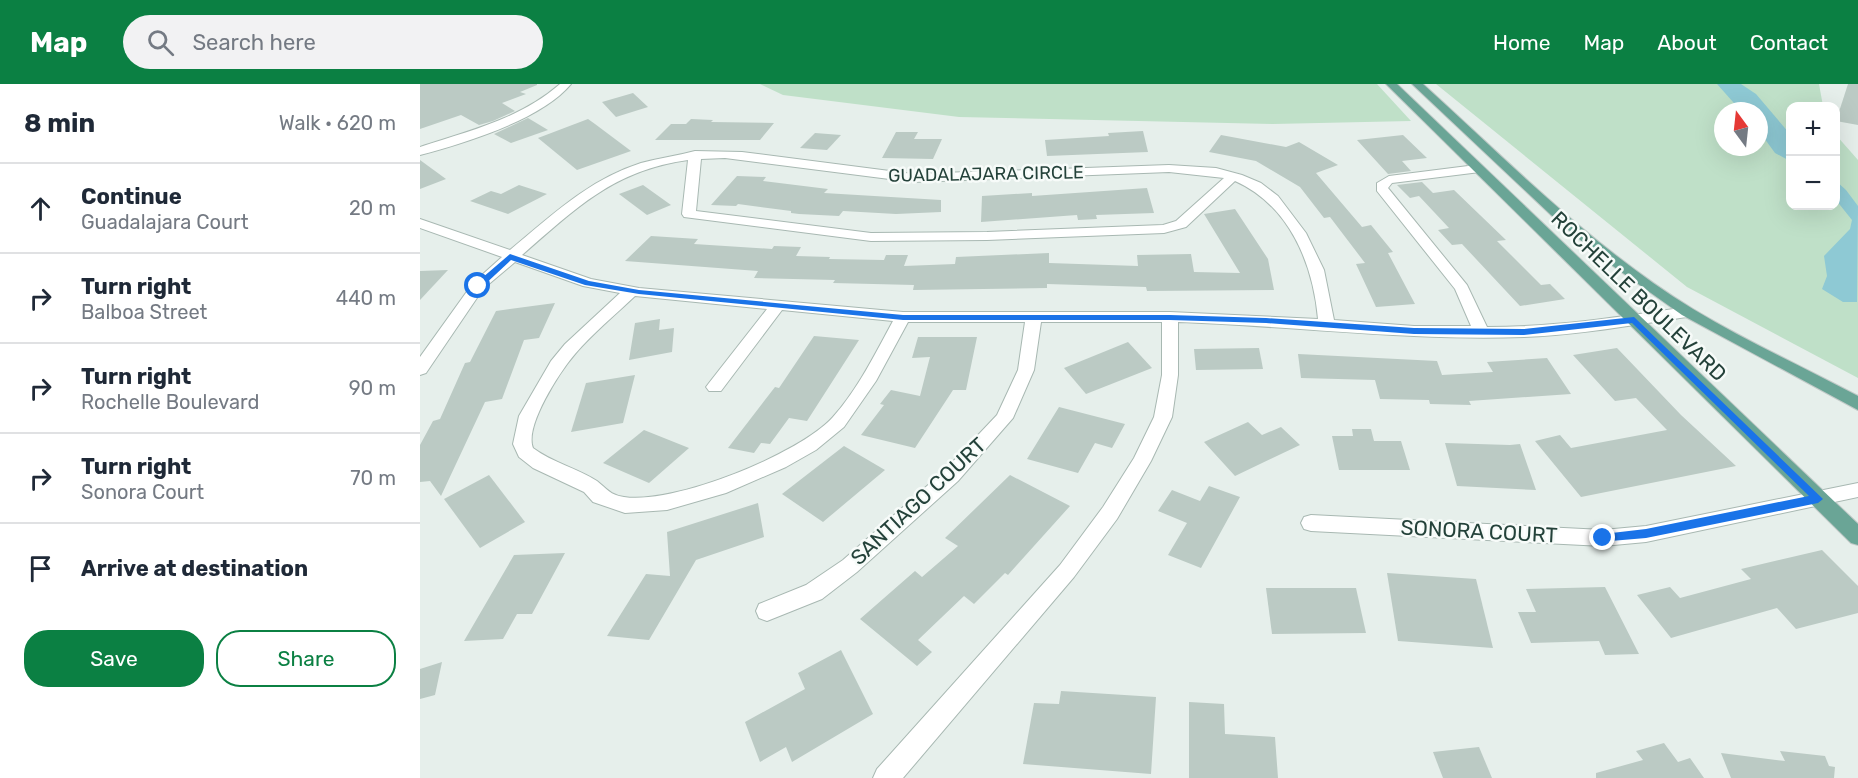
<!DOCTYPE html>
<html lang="en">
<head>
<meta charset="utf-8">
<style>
  body { margin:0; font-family:Rubik,sans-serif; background:#f2f2f3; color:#1f2937 }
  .controls { position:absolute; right:18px; top:18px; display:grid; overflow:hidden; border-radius:12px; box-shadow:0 6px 24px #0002 }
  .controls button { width:54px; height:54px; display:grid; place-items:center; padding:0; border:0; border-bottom:2px solid #e0e1e3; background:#fff; color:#1f2937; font:30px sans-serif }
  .compass { position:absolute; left:1294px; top:18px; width:54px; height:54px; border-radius:50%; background:#fff; box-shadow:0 6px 24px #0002; rotate:345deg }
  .stop { position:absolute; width:18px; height:18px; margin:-14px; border:4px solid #1a73e8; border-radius:50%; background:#fff }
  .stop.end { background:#1a73e8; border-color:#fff; box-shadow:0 2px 6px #0008 }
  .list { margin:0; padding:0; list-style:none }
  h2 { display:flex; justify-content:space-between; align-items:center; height:78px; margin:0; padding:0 24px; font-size:26px }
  h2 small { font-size:20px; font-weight:400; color:#747a83 }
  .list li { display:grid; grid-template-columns:39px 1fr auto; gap:18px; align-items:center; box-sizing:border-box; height:90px; padding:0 24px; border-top:2px solid #e0e1e3 }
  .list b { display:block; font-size:22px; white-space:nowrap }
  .list p { margin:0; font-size:20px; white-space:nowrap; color:#747a83 }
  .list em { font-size:20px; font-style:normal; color:#747a83 }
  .actions { display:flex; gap:12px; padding:18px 24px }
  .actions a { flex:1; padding:14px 0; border:2px solid #0b8043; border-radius:24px; text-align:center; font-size:21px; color:#0b8043 }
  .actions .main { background:#0b8043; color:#fff }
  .icon { flex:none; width:33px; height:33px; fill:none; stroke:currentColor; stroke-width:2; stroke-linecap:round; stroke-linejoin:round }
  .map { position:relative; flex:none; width:1438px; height:694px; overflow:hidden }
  header { display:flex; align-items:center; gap:36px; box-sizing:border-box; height:84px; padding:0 30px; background:#0b8043; color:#fff }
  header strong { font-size:28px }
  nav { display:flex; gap:33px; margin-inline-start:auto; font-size:21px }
  .search { width:420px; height:54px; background:#f2f2f3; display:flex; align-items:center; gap:15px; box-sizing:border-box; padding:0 21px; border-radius:33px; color:#747a83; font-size:22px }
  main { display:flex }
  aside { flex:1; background:#fff }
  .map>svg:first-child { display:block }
  .green { fill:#bfe0c8; fill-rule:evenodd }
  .water { fill:#8ec9d4 }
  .building { fill:#bbcac4 }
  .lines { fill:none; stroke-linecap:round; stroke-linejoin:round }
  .minor-casing { stroke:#a8b8b2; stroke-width:2 }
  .major-casing { stroke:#c2cac8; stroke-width:2 }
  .minor { fill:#fff; fill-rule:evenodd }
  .major { fill:#6aa596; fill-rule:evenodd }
  .route { fill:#1a73e8 }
  .labels { text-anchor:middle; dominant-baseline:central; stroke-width:5; stroke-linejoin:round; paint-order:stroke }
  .far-street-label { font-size:18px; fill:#24423a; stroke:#f7fbf9 }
  .street-label { font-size:21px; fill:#24423a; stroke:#f7fbf9 }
</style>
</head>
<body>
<header>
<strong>Map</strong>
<div class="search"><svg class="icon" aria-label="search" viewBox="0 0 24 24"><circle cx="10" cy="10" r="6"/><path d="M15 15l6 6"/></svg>Search here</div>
<nav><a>Home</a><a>Map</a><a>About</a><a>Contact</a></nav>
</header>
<main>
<aside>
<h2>8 min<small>Walk · 620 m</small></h2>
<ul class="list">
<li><svg class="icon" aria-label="ahead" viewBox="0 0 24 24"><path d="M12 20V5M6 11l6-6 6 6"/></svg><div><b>Continue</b><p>Guadalajara Court</p></div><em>20 m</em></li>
<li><svg class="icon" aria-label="right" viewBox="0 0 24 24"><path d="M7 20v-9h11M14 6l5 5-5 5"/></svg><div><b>Turn right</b><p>Balboa Street</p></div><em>440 m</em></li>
<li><svg class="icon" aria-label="right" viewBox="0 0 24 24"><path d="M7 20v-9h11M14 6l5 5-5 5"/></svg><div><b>Turn right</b><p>Rochelle Boulevard</p></div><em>90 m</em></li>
<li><svg class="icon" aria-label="right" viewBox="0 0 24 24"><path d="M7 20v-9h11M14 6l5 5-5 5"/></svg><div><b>Turn right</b><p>Sonora Court</p></div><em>70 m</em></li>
<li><svg class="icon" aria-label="arrive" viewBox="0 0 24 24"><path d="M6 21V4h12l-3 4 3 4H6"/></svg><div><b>Arrive at destination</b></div></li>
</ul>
<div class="actions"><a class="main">Save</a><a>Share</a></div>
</aside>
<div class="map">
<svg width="1438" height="694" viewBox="0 0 1438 694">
  <rect width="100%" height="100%" fill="#e6efeb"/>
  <g class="green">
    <path d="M340,0h617l34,37 -138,3 -314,-7 -176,-22z"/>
    <path d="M1016,0h383l4,22h-33v100h46v-71l22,25v218l-171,-91zM1303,27h36v36h-36z"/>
  </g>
  <g class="water">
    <path d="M1297,0h24l15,10 34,40v27l-15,-8 -16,-22v-20h-18z"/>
    <path d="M1416,97l10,9 12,16 -1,96h-14l-21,-13 5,-13 -3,-20 26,-27 2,-9 -16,-20z"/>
  </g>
  <g class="building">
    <path d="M0,0h117v1l-17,7 6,2 -24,9 13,8 -22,10 -14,4 -18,-10 -41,14z"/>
    <path d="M1428,0h10v41l-22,-4z"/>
    <path d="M213,9l15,14 -32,10 -14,-15z"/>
    <path d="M108,34l20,12 -37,13 -17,-9z"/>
    <path d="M168,35l7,5 36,27 -54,19 -39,-32z"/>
    <path d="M271,35l22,1 -2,2 63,1 -14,17h-105l16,-16h15z"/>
    <path d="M723,47l5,21 -101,4 -2,-16 64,-4 -1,-3z"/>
    <path d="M476,48h22l-4,7h28l-9,20 -51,-1z"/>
    <path d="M395,49l26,2 -14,15 -27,-2z"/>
    <path d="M801,51l65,12 13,-5 39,23 -22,8 46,54 9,-2 22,27 -5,1 27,51 -39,3 -20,-43 9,-1 -35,-46 -6,1 -24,-31 -44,-26 -47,-9z"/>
    <path d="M983,51l24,23 -25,3 9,10 -23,3 -31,-34z"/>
    <path d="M0,76l26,19 -26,10z"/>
    <path d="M317,92l29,1 -3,4 65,8 -4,4 117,7v12l-45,2 -53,-3 -4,5 -40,-2 -8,-1v-2l-53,-7 -2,2 -25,-1z"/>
    <path d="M1002,98l11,11 21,-3 52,50 -9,1 44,44 9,-1 15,15 -45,7 -58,-62 -10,1 -14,-15 11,-2 -30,-32 -9,2 -13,-13z"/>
    <path d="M99,101l28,9 -39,20 -38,-13 21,-10 10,3z"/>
    <path d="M223,101l28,20 -24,10 -28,-21z"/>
    <path d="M727,104l7,25 -58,2 1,4 -19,1 -1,-5 -96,7 1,-26 50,-3v3z"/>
    <path d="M815,125l33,50 6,31 -127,1 -1,-4 -99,-3v4l-134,2 1,-5 -81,-2 2,-3 -81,-2 4,-7 -133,-10 26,-25 47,3 -4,5 78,5 2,-3 27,1 -5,9 34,1 -1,2 55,1 2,-5h22l-4,11 51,-2 1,-7 93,-4v10l89,3 -1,-11 54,-1 3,18 46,1 -36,-59z"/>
    <path d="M28,186l-28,30v-29z"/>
    <path d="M135,219l-16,35 -15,2 -22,59 -17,3 -44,94 -11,-15 -10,1v-37l13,-24 7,-2 25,-56 5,-1 26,-51z"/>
    <path d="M240,235l-1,11 15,-2 -2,24 -43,8 6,-37z"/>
    <path d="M394,252l45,4 -52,81 -18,-3 -19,26 -9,-1 -7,10 -26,-5 47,-61 4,1z"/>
    <path d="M498,253h59l-11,53h-13l-38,58 -54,-13 23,-30 -4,-1 11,-14 29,6 10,-39 -18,1z"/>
    <path d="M708,258l24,26 -66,26 -22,-26z"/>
    <path d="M839,264l4,21 -67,1 -2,-21z"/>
    <path d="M1197,264l64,67 55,51 -155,31 -46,-56 25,-6 11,13 96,-18 -31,-32 -21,3 -42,-46z"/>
    <path d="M878,270l139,7 5,14 51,-3 -6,-10 60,-4 24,36 -102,7 2,4 -41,-1 -1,-4 -49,-1 -5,-19 -74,-2z"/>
    <path d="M215,291l-12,48 -52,9 15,-49z"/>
    <path d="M639,323l66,17 -13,24 -17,-5 -17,30 -51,-14z"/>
    <path d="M828,338l14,13 19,-8 19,18 -65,31 -31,-34z"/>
    <path d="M932,345h19l3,12h27l9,29h-71l-7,-34h21z"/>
    <path d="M224,346l45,18 -40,35 -46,-20z"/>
    <path d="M1025,359l65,2 10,-1 16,46 -79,-4z"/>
    <path d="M424,362l41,24 -62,52 -41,-28z"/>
    <path d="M69,391l36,47 -45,26 -36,-49z"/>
    <path d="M590,391l60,31 -62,69 -3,-2 -31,31 -10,-8 -46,44 14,12 -15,14 -57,-47 55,-48 7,6 36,-31 -13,-8z"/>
    <path d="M789,402l31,11 -39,71 -33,-13 19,-32 -29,-12 14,-21 28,11z"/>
    <path d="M338,419l6,34 -68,23 -47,80 -42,-4 39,-62 24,2 -3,-44z"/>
    <path d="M1402,466l36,36v27l-62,16 -19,-21 -106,30 -34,-43 33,-8 10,11 71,-19 -10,-10z"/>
    <path d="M145,469l-33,61h-15l-14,25 -39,2 50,-86z"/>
    <path d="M967,489l89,6 17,69 -95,-7z"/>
    <path d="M1185,503l34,67 -34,1 -6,-14 -68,2 -13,-31h18l-10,-23z"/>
    <path d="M846,504h90l10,45 -94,1z"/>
    <path d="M421,566l32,64 -81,48 -6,-15 -26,15 -15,-40 60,-33 -7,-16z"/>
    <path d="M22,578l-7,33 -15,4v-30z"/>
    <path d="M641,607l95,6 -5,77 -128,-10 11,-61 25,1z"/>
    <path d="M769,618l35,2 1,30 50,3 3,41h-89z"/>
    <path d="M1244,659l14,19 12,-4 14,20h-108v-5l47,-13 -7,-9z"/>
    <path d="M1059,663l13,31h-49l-10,-26z"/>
    <path d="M1360,667l45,5 4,10 6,1 -1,11h-103l-10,-25 64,8z"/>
  </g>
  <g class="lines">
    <defs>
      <g id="minor">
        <path d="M140,0h11c-30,36 -106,59 -151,71v-8c49,-16 100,-28 140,-63z"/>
        <path d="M275,67l47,1 171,22 256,-9 47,3 26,7 19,8 17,13 28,37 18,37 10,50 80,6h57l-16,-37 -78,-98v-8l12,-7 87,-11 6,4 -2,3 -88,11 -4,5 79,97 20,42c67,0 133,-10 200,-20l8,5 -8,5c-54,8 -109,18 -163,20 -116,4 -231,-11 -346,-15v53l-6,42 -21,44 -34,58 -43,58 -171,201h-30l4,-9 183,-204 43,-58 31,-49 20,-41 8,-42v-53h-121l-7,48 -21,48 -55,63 -101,91 -35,27 -55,22 -8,-3 -3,-7 3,-7 47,-19 37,-25 101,-89 53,-56 21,-45 7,-48h-117l-32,59 -32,46 -28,23 -30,17 -60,26 -59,17 -42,3 -32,-11 -9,-10 -51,-24 -14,-11 -6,-13 6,-28 32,-55 14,-17 55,-51 -37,-7 -68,-24 -32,27 -57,84 -6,2v-18l53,-74 29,-26 -82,-29v-9l90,31c41,-34 78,-70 131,-87 18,-5 36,-7 54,-12zM305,74l188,24 256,-10 55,6 -48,43 -13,4 -176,7 -116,1 -175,-22 5,-52zM268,76l-6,54 2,3 187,24 116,-1 177,-7 22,-6 49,-46c54,24 78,82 83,138l-148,-7h-267l-264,-24 -48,-9 -69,-24c54,-47 92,-85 166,-95zM215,212l132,13 -58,74 -3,4 3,4h12l61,-81 111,11c-18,33 -35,68 -60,96 -33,37 -160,88 -209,80 -14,-2 -17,-8 -27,-16 -20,-13 -44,-18 -64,-33 -9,-22 28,-78 42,-94 18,-21 40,-39 60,-58z"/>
        <path d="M1438,399v14l-212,45 -43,4 -292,-15 -7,-2 -3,-6 3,-6 7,-2 292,15 43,-4z"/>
      </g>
      <g id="major">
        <path d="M966,0h11l461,440v21l-7,-2z"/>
        <path d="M992,0h11c86,78 170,164 270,225 53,32 110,58 165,87v14l-176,-95 -79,-56 -52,-44z"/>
      </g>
    </defs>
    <use href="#minor" class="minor-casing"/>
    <use href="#major" class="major-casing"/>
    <use href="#minor" class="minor"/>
    <use href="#major" class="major"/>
  </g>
  <path class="route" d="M90,170l79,27 50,9 264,25h267l96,3 148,10 110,1 110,-12 189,182 -5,4 -172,35 -47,4v-7l4,-1 43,-5 163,-33 -177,-173 -108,12 -110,-1 -148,-11 -96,-3h-267l-264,-26 -54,-9 -74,-25 -30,28h-6v-4z"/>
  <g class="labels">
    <g class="far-street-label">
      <text transform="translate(566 90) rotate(-1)">GUADALAJARA CIRCLE</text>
    </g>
    <g class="street-label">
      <text transform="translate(1219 212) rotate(44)">ROCHELLE BOULEVARD</text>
      <text transform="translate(498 417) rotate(-43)">SANTIAGO COURT</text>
      <text transform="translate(1059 447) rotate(3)">SONORA COURT</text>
    </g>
  </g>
</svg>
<div class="controls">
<button>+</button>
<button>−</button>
</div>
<svg class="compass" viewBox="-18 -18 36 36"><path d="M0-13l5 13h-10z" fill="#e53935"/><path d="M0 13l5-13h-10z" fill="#747a83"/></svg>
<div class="stop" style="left:58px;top:202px"></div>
<div class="stop end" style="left:1183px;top:454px"></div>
</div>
</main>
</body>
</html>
